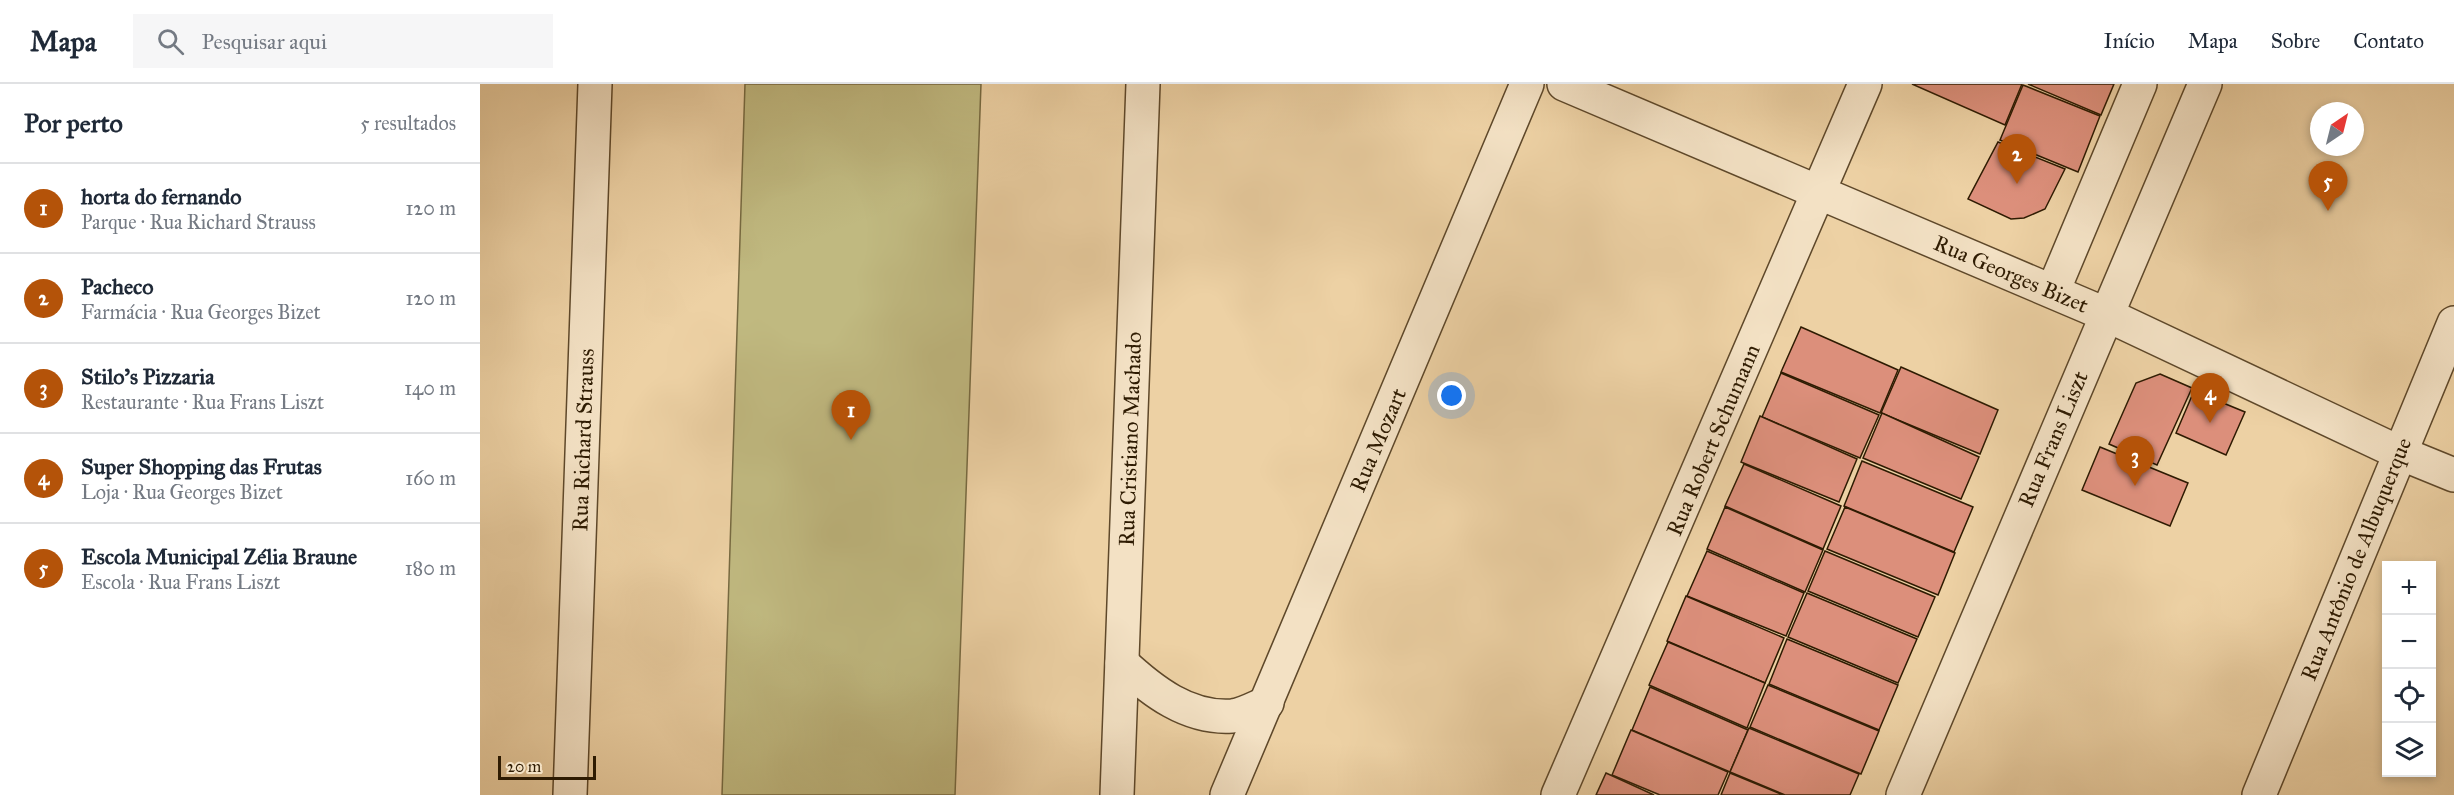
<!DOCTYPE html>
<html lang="pt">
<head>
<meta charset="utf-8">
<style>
  body { margin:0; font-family:"IM FELL Great Primer",serif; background:#f6f6f7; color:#1f2937 }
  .controls { position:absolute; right:18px; bottom:18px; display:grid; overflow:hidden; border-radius:0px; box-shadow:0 3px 9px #0003 }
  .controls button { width:54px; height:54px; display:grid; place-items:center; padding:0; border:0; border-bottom:2px solid #e0e1e3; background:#fff; color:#1f2937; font:30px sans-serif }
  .compass { position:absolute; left:1830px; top:18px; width:54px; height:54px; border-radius:50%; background:#fff; box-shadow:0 3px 9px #0003; rotate:35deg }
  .scale { position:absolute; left:18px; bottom:15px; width:98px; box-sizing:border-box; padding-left:6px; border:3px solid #2e1b02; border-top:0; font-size:16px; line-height:21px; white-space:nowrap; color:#2e1b02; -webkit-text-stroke:4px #f3e1c4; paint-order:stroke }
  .you { position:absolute; left:972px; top:312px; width:21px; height:21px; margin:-15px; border:4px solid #fff; border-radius:50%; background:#1a73e8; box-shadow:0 0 0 9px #1a73e833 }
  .badge { display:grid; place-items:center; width:39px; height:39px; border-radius:50%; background:#b45309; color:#fff; font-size:20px; font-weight:700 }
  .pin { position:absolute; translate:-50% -50px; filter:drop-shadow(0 2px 3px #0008) }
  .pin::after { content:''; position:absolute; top:32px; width:21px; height:18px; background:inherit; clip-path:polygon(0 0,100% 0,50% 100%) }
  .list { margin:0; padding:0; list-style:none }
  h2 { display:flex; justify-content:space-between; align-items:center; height:78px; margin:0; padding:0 24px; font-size:26px }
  h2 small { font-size:20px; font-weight:400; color:#747a83 }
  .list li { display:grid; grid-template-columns:39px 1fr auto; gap:18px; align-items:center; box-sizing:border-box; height:90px; padding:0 24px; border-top:2px solid #e0e1e3 }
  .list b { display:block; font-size:22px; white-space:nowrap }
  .list p { margin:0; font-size:20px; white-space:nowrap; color:#747a83 }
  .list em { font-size:20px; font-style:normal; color:#747a83 }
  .icon { flex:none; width:33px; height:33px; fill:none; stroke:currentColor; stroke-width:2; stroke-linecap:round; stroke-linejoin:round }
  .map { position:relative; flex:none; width:1974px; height:711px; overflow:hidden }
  header { display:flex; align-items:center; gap:36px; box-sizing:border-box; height:84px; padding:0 30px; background:#fff; border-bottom:2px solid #e0e1e3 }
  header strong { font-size:28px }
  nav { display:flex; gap:33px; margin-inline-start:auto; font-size:21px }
  .search { width:420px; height:54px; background:#f6f6f7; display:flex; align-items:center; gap:15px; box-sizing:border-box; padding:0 21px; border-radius:0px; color:#747a83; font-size:22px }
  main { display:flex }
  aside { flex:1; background:#fff }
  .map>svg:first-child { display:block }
  .green { fill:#c0b980; stroke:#776a41; stroke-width:1.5 }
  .building { fill:#dc8f7b; stroke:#2e1b02; stroke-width:1.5 }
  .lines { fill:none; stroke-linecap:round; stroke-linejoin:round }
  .minor-casing { stroke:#5e482a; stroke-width:36 }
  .minor { stroke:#f3e1c4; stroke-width:33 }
  .labels { text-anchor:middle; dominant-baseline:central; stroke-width:5; stroke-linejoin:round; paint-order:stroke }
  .street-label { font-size:22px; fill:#2e1b02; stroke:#f3e1c4 }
</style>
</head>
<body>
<header>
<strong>Mapa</strong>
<div class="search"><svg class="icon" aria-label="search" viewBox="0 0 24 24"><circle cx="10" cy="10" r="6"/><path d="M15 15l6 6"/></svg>Pesquisar aqui</div>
<nav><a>Início</a><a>Mapa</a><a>Sobre</a><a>Contato</a></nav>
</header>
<main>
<aside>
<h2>Por perto<small>5 resultados</small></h2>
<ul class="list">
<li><span class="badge">1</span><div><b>horta do fernando</b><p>Parque · Rua Richard Strauss</p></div><em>120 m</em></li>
<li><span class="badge">2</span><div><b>Pacheco</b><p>Farmácia · Rua Georges Bizet</p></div><em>120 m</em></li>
<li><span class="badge">3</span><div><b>Stilo's Pizzaria</b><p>Restaurante · Rua Frans Liszt</p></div><em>140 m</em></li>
<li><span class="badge">4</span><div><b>Super Shopping das Frutas</b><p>Loja · Rua Georges Bizet</p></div><em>160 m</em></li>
<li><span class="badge">5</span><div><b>Escola Municipal Zélia Braune</b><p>Escola · Rua Frans Liszt</p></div><em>180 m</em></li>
</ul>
</aside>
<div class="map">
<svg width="1974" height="711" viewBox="0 0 1974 711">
  <rect width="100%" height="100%" fill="#edd1a4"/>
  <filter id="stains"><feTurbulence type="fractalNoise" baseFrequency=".00333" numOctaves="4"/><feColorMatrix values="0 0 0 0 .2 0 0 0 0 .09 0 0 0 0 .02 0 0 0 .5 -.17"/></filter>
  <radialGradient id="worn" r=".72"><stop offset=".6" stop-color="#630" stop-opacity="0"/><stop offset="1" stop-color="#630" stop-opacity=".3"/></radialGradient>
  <path class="green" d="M265,0h236l-26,711h-233z"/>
  <g class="building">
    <path d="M1432,0h110l-17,41z"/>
    <path d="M1548,0h86l-13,31z"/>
    <path d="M1543,1l77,31 -22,56 -78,-32z"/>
    <path d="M1518,58l67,27 -20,40 -21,9 -13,1 -43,-20z"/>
    <path d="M1321,243l97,43 -18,43 -99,-41z"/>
    <path d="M1421,283l97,43 -18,44 -99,-41z"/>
    <path d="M1301,289l98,42 -19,43 -98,-41z"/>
    <path d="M1680,290l32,14 -35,77 -48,-21 27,-61z"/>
    <path d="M1714,307l51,21 -19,43 -50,-22z"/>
    <path d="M1402,329l97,44 -18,42 -98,-41z"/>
    <path d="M1280,332l97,43 -18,43 -98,-40z"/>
    <path d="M1620,363l88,36 -18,43 -88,-36z"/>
    <path d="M1382,377l111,46 -19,45 -110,-46z"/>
    <path d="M1264,380l97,42 -18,43 -98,-43z"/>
    <path d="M1245,423l98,43 -18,42 -98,-43z"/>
    <path d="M1365,423l110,46 -17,42 -111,-46z"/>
    <path d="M1227,467l97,42 -18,43 -99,-40z"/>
    <path d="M1345,467l110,46 -17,40 -110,-46z"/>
    <path d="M1327,509l110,46 -19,44 -110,-46z"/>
    <path d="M1206,512l98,42 -19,45 -98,-42z"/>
    <path d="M1307,555l111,46 -19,45 -110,-46z"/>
    <path d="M1188,558l97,41 -18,45 -98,-43z"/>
    <path d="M1288,601l111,46 -18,43 -111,-47z"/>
    <path d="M1170,603l98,43 -18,42 -98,-42z"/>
    <path d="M1269,644l110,46 -9,21h-65l-55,-23z"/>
    <path d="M1151,646l97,42 -10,23h-58l-48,-20z"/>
    <path d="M1126,689l48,22h-58z"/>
    <path d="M1250,689l53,22h-62z"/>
  </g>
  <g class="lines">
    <defs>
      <g id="minor">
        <path d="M1084,0l541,230 295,139 54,22"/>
        <path d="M1573,207l87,-207"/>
        <path d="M642,579c30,28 66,56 110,53 11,-1 25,-9 35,-13"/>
        <path d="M90,711l25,-711"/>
        <path d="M637,711l26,-711"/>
        <path d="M747,711l300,-711"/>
        <path d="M1078,711l307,-711"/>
        <path d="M1423,711l302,-711"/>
        <path d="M1779,711l195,-472"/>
      </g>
    </defs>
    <use href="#minor" class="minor-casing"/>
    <use href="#minor" class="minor"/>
  </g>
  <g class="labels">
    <g class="street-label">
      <text transform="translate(1531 190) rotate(23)">Rua Georges Bizet</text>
      <text transform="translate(650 355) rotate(-88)">Rua Cristiano Machado</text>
      <text transform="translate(1573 355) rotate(-67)">Rua Frans Liszt</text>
      <text transform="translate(103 356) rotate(-88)">Rua Richard Strauss</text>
      <text transform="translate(898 356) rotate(-67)">Rua Mozart</text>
      <text transform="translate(1233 356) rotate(-67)">Rua Robert Schumann</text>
      <text transform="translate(1876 475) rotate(-68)">Rua Antônio de Albuquerque</text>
    </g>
  </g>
  <rect width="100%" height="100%" filter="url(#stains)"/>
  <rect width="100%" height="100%" fill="url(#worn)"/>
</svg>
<div class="controls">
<button>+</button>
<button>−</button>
<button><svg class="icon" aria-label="locate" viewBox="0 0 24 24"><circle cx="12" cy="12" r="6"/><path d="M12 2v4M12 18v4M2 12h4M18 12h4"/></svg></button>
<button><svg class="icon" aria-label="layers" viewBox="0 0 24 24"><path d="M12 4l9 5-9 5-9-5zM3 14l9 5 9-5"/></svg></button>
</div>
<svg class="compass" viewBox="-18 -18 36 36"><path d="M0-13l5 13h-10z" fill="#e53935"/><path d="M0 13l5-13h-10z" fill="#747a83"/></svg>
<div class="scale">20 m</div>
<div class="you"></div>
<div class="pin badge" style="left:371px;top:356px">1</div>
<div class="pin badge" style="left:1537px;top:100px">2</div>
<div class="pin badge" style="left:1655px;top:402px">3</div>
<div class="pin badge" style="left:1730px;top:339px">4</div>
<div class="pin badge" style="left:1848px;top:127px">5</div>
</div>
</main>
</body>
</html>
